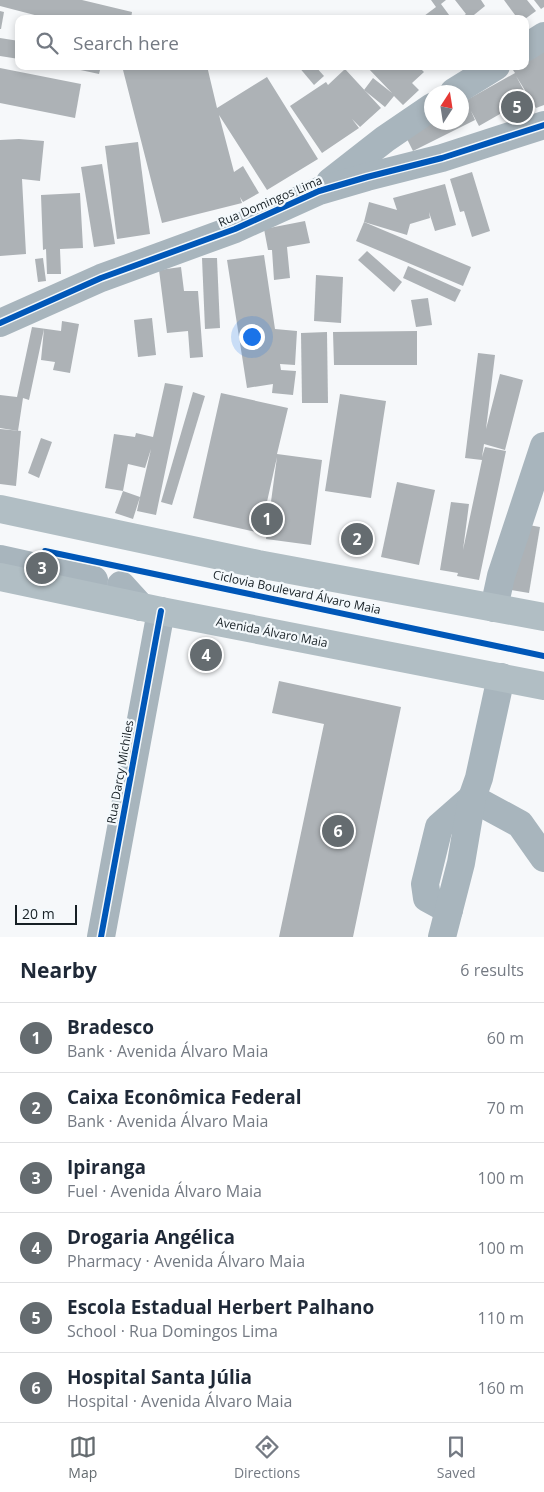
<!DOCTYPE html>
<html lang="en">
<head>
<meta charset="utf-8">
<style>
  body { margin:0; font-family:"Open Sans",sans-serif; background:#f2f2f3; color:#1f2937 }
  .compass { position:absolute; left:424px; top:85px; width:45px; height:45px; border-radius:50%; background:#fff; box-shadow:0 2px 8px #0003; rotate:12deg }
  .scale { position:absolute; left:15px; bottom:12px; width:62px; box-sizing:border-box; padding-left:5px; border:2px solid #172025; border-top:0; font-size:14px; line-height:18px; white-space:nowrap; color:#172025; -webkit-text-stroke:4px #f4f9fc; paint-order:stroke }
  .you { position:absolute; left:251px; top:336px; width:18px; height:18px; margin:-12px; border:4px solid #fff; border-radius:50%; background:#1a73e8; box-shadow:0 0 0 8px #1a73e833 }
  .badge { display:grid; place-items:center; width:32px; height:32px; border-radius:50%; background:#656c70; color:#fff; font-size:16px; font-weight:700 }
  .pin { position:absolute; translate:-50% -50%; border:2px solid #fff; box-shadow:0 1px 5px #0006 }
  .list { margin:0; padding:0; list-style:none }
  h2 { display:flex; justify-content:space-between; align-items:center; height:65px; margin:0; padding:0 20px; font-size:21px }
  h2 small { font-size:16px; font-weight:400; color:#747a83 }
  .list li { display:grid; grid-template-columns:32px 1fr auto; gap:15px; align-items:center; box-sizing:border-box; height:70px; padding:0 20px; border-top:1px solid #e0e1e3 }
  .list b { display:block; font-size:19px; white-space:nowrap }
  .list p { margin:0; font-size:16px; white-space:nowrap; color:#747a83 }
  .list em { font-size:16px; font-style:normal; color:#747a83 }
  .icon { flex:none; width:28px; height:28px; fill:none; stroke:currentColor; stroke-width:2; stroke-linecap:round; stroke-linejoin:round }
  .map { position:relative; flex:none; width:544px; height:937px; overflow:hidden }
  .search { position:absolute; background:#fff; box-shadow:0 2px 8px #0003; left:15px; right:15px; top:15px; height:55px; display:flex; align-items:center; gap:12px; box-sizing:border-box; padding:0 18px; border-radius:10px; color:#747a83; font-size:19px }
  .sheet { height:485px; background:#fff }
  nav { display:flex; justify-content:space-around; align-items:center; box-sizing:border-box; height:70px; border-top:1px solid #e0e1e3; background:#fff; font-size:14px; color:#747a83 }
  nav a { display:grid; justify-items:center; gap:2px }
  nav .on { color:#656c70 }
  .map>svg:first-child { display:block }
  .building { fill:#adb2b6; fill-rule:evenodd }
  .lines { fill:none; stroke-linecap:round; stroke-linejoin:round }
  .minor { stroke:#a8b5bd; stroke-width:28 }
  .major { stroke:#b1bec4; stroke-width:28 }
  .cycleway-casing { stroke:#f4f9fc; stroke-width:9 }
  .cycleway { stroke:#0057b8; stroke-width:6 }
  .labels { text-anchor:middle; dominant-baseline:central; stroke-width:4.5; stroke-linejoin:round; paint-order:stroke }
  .street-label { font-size:12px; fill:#172025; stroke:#f4f9fc }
</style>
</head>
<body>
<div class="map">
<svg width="544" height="937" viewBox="0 0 544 937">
  <rect width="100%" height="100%" fill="#f6f8fa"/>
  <g class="building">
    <path d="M0,0h82l50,12 -1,7h-81l-50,-13z"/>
    <path d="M431,0h15l-5,4 11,15h-32l16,-12z"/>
    <path d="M455,0h26l4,6 -16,13h-10l7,-5z"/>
    <path d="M504,0h23l9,11 -11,8h-7z"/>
    <path d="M534,0h10v7l-3,2z"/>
    <path d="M0,11l4,1 -3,17h-1z"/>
    <path d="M0,38l19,3v18l-19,-3z"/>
    <path d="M544,47v58l-8,3 -20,-32 12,22 -49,28 -8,-15 4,9 -62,31 -9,-18 28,-11h30v-18l4,-2 -1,-1 50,-28 -4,-6 1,-1h13v-8z"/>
    <path d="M62,66h39l-2,8z"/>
    <path d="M122,66h85l10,42 50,-31 51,82 -51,31 -48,-75 15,57 9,-6 16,27 -16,9 -3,-5 2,6 -80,20z"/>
    <path d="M298,66h17l9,10 -10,9z"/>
    <path d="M366,66h52l6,6 -12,11 7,7 -16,15 -9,-9 -9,11 -21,-17 9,-12 19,15z"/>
    <path d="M0,68l81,16 -6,34 -75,-15z"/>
    <path d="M345,69l36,39 -21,19 -8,-8 7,9 -37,25 -32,-47 36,-24 2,3z"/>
    <path d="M19,139l25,2 -4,40 -18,-2 4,75 -26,2v-116z"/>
    <path d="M138,142l12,92 -33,5 -12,-93z"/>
    <path d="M102,164l13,80 -21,3 -13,-80z"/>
    <path d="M472,172l18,59 -18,6 -8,-26 -4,1 -10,-33z"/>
    <path d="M445,184l11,41 -21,6 -6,-19 1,6 -20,6 -3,11 -43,-13 5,-20 28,8 -4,-12z"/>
    <path d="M80,193l3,55 -23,1 1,25h-14l-1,-25 -3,1 -2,-55z"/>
    <path d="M305,221l5,22 -23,4 3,31 -16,2 -2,-30h-4l-4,-21z"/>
    <path d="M364,222l107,45 -8,19 -107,-45z"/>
    <path d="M367,251l35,31 -8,10 -36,-32z"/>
    <path d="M264,255l11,74 22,2 -2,34 -15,-1 1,6 15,1 -3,24 -21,-2 1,-9 -26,4 -20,-128z"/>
    <path d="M43,258l3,23 -8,1 -3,-23z"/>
    <path d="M202,258h15l3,70 -15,1z"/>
    <path d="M408,266l53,24 -6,12 -52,-24z"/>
    <path d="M181,267l3,24h14l5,66 -13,1 -2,-27 -21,2 -8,-63z"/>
    <path d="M316,275l27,2 -2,46 -27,-2z"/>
    <path d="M428,298l4,27 -16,2 -5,-27z"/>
    <path d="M152,318l4,37 -18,2 -4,-37z"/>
    <path d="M62,321l17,3 -9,49 -17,-3 2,-8 -14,-2 3,-31 -15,71 -6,-2 -5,33 -18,-3v-33l17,2 15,-70 29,4z"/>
    <path d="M417,331v34h-83l-1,-33z"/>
    <path d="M327,332l1,71h-26l-1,-70z"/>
    <path d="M478,353l17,2 -9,74 14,-55 23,6 -18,70 -21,-6 -2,13 3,-10 21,4 -27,129 -22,-4 1,-3 -18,-3 11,-68 18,2 -6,46 19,-90 -17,-2z"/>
    <path d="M165,383l18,3 -27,129 -19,-4 3,-14 -7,22 -18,-6 8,-22 -18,-3 9,-54 21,3 1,-4 17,4zM151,449l-11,48 -17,-6 5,-27 17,4z"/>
    <path d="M193,392l12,4 -33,109 -11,-3z"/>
    <path d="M221,393l67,15 -11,46 45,6 -11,85 -45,-6 11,-82 -17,76 -67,-15z"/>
    <path d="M340,394l46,7 -15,97 -46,-7z"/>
    <path d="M0,429l21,2 -5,55 -16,-2z"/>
    <path d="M41,438l11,4 -13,36 -11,-5z"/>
    <path d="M397,482l38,8 -16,75 -38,-8z"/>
    <path d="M517,523l23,4 -11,66 -24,-4z"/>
    <path d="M29,554l30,7 -4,19 -30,-7z"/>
    <path d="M279,681l122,26 -48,230h-74l45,-213 -52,-11z"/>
  </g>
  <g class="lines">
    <g class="minor">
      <path d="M525,48l19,-12"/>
      <path d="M454,92l42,-26"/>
      <path d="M330,182l55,-43 47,-32"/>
      <path d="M0,323l101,-45 134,-49 84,-38 48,-14 75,-19 102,-33"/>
      <path d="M0,559l27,6"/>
      <path d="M57,572l37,8"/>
      <path d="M121,585l20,22"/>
      <path d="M494,608l7,-32 43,-130"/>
      <path d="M449,910l-22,-12 -2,-14 14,-57 33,-29 48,26 24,34"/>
      <path d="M101,937l60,-326"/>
      <path d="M442,937l19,-74 11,-65 7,-20 22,-101"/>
    </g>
    <g class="major">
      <path d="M0,509l258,55 286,53"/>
      <path d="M0,577l161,34 383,75"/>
    </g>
    <defs>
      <g id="cycleway">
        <path d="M0,323l101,-45 134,-49 84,-38 48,-14 75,-19 102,-33"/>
        <path d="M45,551l499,105"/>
        <path d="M101,937l60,-326"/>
      </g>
    </defs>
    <use href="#cycleway" class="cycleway-casing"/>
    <use href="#cycleway" class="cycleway"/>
  </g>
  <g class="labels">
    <g class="street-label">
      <text transform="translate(270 201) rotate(-23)">Rua Domingos Lima</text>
      <text transform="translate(297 592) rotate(12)">Ciclovia Boulevard Álvaro Maia</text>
      <text transform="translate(272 632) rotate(11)">Avenida Álvaro Maia</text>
      <text transform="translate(120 772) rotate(-80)">Rua Darcy Michiles</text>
    </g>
  </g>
</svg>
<svg class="compass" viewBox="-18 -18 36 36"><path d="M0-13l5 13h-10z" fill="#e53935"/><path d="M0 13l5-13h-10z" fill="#747a83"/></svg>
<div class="scale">20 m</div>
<div class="you"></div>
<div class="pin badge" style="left:267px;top:519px">1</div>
<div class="pin badge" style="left:357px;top:539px">2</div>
<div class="pin badge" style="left:42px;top:568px">3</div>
<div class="pin badge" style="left:206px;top:655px">4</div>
<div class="pin badge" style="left:517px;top:107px">5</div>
<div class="pin badge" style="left:338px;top:831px">6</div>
<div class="search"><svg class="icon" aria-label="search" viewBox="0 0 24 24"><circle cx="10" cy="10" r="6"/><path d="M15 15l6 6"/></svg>Search here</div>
</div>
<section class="sheet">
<h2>Nearby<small>6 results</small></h2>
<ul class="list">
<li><span class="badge">1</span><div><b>Bradesco</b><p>Bank · Avenida Álvaro Maia</p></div><em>60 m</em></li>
<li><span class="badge">2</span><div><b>Caixa Econômica Federal</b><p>Bank · Avenida Álvaro Maia</p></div><em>70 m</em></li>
<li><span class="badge">3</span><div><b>Ipiranga</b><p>Fuel · Avenida Álvaro Maia</p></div><em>100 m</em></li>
<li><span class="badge">4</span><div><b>Drogaria Angélica</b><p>Pharmacy · Avenida Álvaro Maia</p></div><em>100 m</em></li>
<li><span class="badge">5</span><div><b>Escola Estadual Herbert Palhano</b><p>School · Rua Domingos Lima</p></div><em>110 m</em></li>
<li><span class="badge">6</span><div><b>Hospital Santa Júlia</b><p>Hospital · Avenida Álvaro Maia</p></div><em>160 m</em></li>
</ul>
</section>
<nav>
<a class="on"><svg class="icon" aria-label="map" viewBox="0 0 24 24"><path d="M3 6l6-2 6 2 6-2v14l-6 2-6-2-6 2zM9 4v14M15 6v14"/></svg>Map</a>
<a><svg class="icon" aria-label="directions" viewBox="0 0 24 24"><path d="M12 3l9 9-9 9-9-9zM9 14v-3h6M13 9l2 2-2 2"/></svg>Directions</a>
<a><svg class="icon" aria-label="saved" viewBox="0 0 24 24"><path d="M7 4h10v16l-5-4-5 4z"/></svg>Saved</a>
</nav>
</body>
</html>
